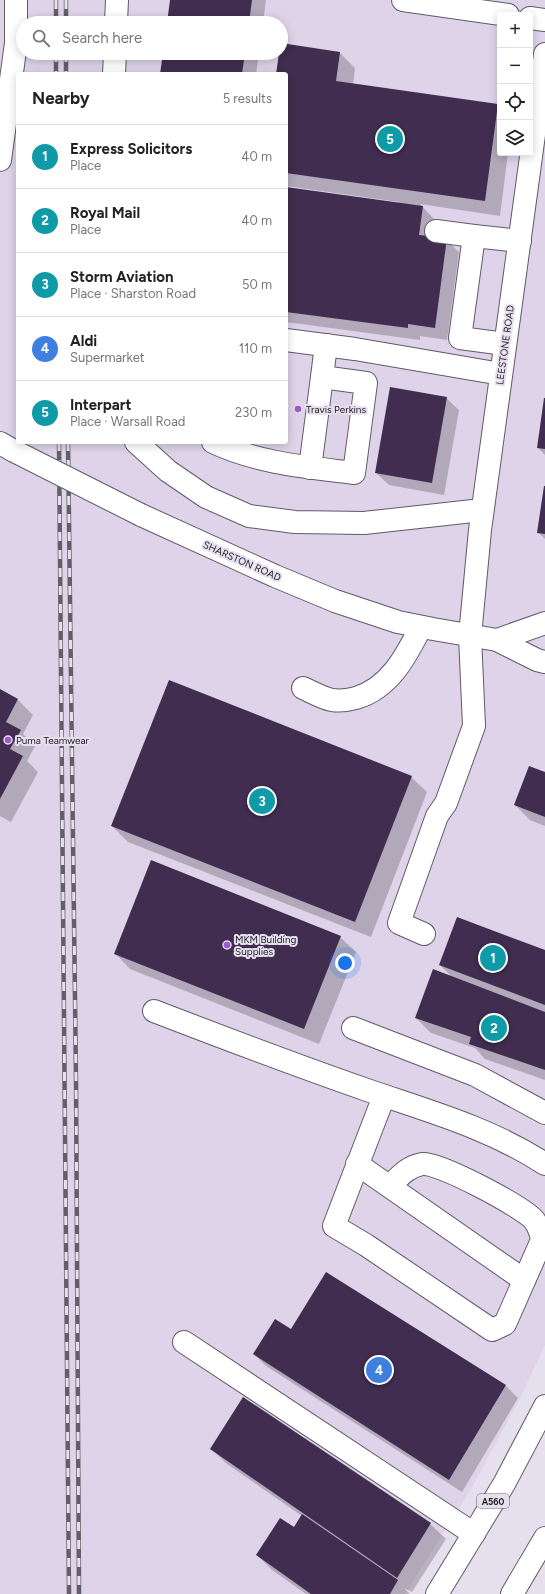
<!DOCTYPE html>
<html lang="en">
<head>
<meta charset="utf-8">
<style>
  body { margin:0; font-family:Figtree,sans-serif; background:#f2f2f2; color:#222 }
  .controls { position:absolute; right:12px; top:12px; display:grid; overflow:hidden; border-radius:4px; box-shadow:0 2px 10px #0003 }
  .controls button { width:36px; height:36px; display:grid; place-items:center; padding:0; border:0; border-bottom:1px solid #e0e0e0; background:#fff; color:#222; font:20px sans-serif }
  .you { position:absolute; left:345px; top:963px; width:14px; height:14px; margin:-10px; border:3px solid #fff; border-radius:50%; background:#1a73e8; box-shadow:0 0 0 6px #1a73e833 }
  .badge { display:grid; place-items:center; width:26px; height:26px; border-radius:50%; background:#111827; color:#fff; font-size:13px; font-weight:700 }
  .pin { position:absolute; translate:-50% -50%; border:2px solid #fff; box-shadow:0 1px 4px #0006 }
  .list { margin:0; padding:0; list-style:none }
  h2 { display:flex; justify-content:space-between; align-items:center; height:52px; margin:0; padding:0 16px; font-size:17px }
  h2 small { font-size:13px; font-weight:400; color:#767676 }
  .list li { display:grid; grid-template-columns:26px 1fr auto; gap:12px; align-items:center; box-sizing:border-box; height:64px; padding:0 16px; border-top:1px solid #e0e0e0 }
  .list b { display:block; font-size:15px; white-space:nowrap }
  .list p { margin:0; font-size:13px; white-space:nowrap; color:#767676 }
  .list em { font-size:13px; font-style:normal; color:#767676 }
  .icon { flex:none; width:22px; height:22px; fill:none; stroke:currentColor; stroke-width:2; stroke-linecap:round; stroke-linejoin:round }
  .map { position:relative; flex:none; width:545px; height:1594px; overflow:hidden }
  .search { position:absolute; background:#fff; box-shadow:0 2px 10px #0003; left:16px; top:16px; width:272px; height:44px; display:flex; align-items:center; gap:10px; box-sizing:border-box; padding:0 14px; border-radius:22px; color:#767676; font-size:15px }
  .panel { position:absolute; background:#fff; box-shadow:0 2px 10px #0003; left:16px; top:72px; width:272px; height:372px; border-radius:4px }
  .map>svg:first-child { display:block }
  .built { fill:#ded3e8; fill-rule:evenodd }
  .shadow { fill:#0003 }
  .building { fill:#402d4f }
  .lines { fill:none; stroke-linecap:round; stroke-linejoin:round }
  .minor-casing { stroke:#615a67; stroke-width:24 }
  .major-casing { stroke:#615a67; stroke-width:24 }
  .highway-casing { stroke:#615a67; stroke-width:24 }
  .minor { stroke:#fff; stroke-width:22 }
  .major { stroke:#fff; stroke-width:22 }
  .highway { stroke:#fff; stroke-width:22 }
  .rail-casing { stroke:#635f67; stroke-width:4.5 }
  .rail { stroke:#e6dfee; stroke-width:3; stroke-dasharray:9; stroke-linecap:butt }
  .major-bridge-casing { stroke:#615a67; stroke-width:24; stroke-linecap:butt }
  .major-bridge { stroke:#fff; stroke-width:22 }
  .poi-dot { fill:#9d59ce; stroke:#e6dfee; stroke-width:1.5 }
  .labels { text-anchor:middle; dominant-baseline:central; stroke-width:4; stroke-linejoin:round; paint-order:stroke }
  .shield { fill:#e6dfee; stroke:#5e5a62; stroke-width:1 }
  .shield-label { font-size:9px; font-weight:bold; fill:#242126 }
  .street-label { font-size:10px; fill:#242126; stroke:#e6dfee }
  .poi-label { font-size:10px; fill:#242126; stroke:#e6dfee; text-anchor:start }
</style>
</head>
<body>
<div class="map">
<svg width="545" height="1594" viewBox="0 0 545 1594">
  <rect width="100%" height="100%" fill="#e6dfee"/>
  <path class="built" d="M0,0h545v1345l-25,53 -49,91 -66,105h-405zM500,15h30v138h-30zM23,23h258v30h-258zM18,74h268v368h-268z"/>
  <g class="shadow">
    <path d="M171,0h95l-3,23h-95z"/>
    <path d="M281,47l59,6 15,15 -2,17 144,20 3,3v45h8l-8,63 -80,-12 14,15 -2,18 14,2 13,13 -12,88 -27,-4v4l-134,-18v-134l113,15v-1l-113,-16v-112h-9z"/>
    <path d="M164,53h95l-3,21h-95z"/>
    <path d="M446,398l13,12 -15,85 -55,-10 -13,-12z"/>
    <path d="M545,399v56l-7,-7z"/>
    <path d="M545,487v52l-7,-7z"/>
    <path d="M0,690l18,10 15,15 -10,19 12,12 -8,15 11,11 -27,50 -11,-6z"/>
    <path d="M545,773v53l-15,-6 -15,-15z"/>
    <path d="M411,777l16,15 -56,145 -243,-95 -16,-16z"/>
    <path d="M340,937l16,15 -37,92 -189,-75 -15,-16z"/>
    <path d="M545,951v129l-60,-21 -10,-11 -44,-15 -15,-15 37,-40 -13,-13z"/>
    <path d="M327,1274l179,112 12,12 -56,94 -196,-126 -12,-12 37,-24z"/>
    <path d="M211,1449l219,75 16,15 -34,53 -8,-4 6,6h-104l-34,-24 -15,-15 38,-26 7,-13 -75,-52z"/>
  </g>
  <g class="building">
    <path d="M170,0h82l-3,23h-82z"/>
    <path d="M281,43l59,9 -4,29 162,23 -13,97 -199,-28v-99h-10l3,-21h2z"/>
    <path d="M163,53h82l-3,21h-82z"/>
    <path d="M286,187l137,19 -4,29 28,3 -12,90 -27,-4v4l-122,-16z"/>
    <path d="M390,387l57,10 -15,86 -57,-10z"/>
    <path d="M544,398h1v51l-8,-1z"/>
    <path d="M544,486h1v48l-8,-1z"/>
    <path d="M169,680l243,96 -57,146 -244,-96z"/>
    <path d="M0,689l18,10 -12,23 15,8 -11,19 13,7 -23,43z"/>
    <path d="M529,766l16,6v45l-31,-12z"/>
    <path d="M151,860l190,76 -37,93 -190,-75z"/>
    <path d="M457,917l88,33v55l-106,-40z"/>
    <path d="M433,969l112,43v58l-76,-26 2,-7 -56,-19z"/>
    <path d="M326,1272l180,113 -57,95 -196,-126 22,-35 16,10z"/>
    <path d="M243,1397l188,126 -34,55 -187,-129z"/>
    <path d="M302,1514l96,66 -8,14h-79l-55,-39 24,-37 14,9z"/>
  </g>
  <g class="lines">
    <defs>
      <g id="minor">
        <path d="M403,0l105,15"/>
        <path d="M530,18l15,2"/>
        <path d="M116,23l1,-23"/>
        <path d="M114,74l1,-21"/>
        <path d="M0,160l16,-117v-43"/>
        <path d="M436,231l38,5"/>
        <path d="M286,340l69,9 146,25"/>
        <path d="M505,344l-45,-6 14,-102 46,5"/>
        <path d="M136,442l32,29 38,26 43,19 46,6 69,1 118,-13"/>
        <path d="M213,442c44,21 93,25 141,31l12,-90 -44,-6 4,-32"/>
        <path d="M310,468l12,-91"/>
        <path d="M303,688c9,4 19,10 29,12 8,1 17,0 24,-2 34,-10 50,-42 65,-71"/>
        <path d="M424,934l-25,-11 38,-107 9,-13 28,-77 -4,-90 10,-106 65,-476"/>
        <path d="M154,1011c70,27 141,54 213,79 61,21 123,38 178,74"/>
        <path d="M353,1028l122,47 70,38"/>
        <path d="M384,1096l-50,130 32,19 126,85 13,-6 37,-84c-1,-8 -3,-13 -8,-20 -11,-13 -97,-59 -112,-56 -15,3 -22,12 -32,22"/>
        <path d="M357,1164l167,116"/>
        <path d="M184,1342l290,192"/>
      </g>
      <g id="major">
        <path d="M0,443l14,8"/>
        <path d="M141,515l134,61 60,25 63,21 35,7 64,11 40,20 8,2"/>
        <path d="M497,640l48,-17"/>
      </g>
      <g id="highway">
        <path d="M437,1594l67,-110 41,-78"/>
        <path d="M512,1594l33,-56"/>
      </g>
    </defs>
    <use href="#minor" class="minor-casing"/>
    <use href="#major" class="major-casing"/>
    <use href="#highway" class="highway-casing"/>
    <use href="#minor" class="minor"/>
    <use href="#major" class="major"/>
    <use href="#highway" class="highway"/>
    <defs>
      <g id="rail">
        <path d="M56,0v23"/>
        <path d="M66,0v23"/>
        <path d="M56,53v21"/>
        <path d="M66,53v21"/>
        <path d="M59,442l10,1152"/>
        <path d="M68,442l8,636 3,516"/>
      </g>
    </defs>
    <use href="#rail" class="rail-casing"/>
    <use href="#rail" class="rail"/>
    <defs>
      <path id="major-bridge" d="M14,451l127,64"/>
    </defs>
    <use href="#major-bridge" class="major-bridge-casing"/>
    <use href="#major-bridge" class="major-bridge"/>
  </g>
  <g class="poi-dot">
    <circle cx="298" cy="409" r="4"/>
    <circle cx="8" cy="740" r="4"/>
    <circle cx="227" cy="945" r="4"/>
  </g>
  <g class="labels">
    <rect class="shield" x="477" y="1494" width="32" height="14" rx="3"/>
    <g class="shield-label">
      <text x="493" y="1501">A560</text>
    </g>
    <g class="street-label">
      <text transform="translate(505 345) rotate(-82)">LEESTONE ROAD</text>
      <text transform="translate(242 561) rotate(24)">SHARSTON ROAD</text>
    </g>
    <g class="poi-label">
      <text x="306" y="409">Travis Perkins</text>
      <text x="16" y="740">Puma Teamwear</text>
      <text x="235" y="939">MKM Building<tspan x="235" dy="12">Supplies</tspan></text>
    </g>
  </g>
</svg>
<div class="controls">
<button>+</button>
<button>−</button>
<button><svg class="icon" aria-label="locate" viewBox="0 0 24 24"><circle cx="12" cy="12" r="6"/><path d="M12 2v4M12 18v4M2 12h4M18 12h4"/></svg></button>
<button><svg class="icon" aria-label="layers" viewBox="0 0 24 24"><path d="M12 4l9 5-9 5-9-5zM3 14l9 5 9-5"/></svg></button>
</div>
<div class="you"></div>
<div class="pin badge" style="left:493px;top:958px;background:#0f9aa8">1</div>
<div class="pin badge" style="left:494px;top:1028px;background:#0f9aa8">2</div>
<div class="pin badge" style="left:262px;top:801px;background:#0f9aa8">3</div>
<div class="pin badge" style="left:379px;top:1370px;background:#3f7fe0">4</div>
<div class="pin badge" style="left:390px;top:139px;background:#0f9aa8">5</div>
<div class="search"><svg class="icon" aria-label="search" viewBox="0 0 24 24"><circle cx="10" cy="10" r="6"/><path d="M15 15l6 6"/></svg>Search here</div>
<section class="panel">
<h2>Nearby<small>5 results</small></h2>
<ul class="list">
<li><span class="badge" style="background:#0f9aa8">1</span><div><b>Express Solicitors</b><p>Place</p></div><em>40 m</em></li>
<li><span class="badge" style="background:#0f9aa8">2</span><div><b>Royal Mail</b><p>Place</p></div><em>40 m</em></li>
<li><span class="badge" style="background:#0f9aa8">3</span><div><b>Storm Aviation</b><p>Place · Sharston Road</p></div><em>50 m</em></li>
<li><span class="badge" style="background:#3f7fe0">4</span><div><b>Aldi</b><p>Supermarket</p></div><em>110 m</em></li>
<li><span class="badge" style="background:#0f9aa8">5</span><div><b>Interpart</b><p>Place · Warsall Road</p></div><em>230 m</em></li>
</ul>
</section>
</div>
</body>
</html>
